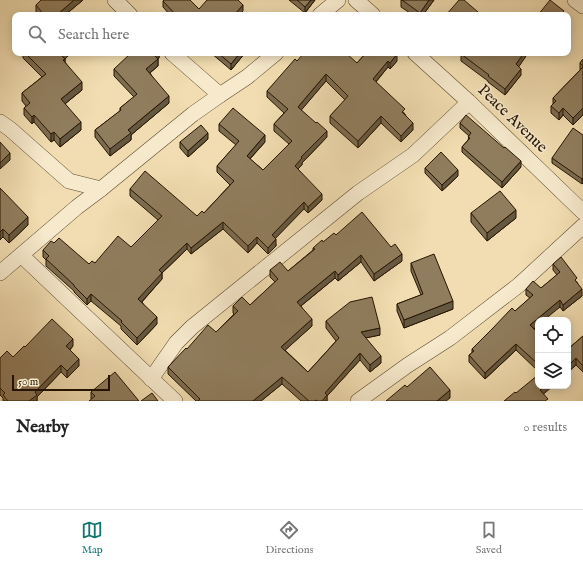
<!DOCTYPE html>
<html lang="en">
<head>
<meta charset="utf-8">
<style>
  body { margin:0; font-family:"IM FELL English",serif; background:#f6f6f6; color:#222 }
  .controls { position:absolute; right:12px; bottom:12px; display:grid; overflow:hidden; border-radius:8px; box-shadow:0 2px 10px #0003 }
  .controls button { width:36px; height:36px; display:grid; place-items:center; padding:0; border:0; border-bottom:1px solid #e0e0e0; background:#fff; color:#222; font:20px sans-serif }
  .scale { position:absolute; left:12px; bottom:10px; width:98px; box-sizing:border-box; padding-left:4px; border:2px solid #271501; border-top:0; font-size:11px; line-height:14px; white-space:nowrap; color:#271501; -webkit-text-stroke:3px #f6e9cc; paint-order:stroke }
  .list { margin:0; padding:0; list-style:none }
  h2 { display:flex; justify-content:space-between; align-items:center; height:52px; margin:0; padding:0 16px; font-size:17px }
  h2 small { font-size:13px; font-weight:400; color:#767676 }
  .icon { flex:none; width:22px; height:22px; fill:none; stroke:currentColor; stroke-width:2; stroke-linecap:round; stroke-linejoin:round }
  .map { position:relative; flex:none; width:583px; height:401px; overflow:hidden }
  .search { position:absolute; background:#fff; box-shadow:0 2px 10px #0003; left:12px; right:12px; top:12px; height:44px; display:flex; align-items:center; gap:10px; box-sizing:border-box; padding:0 14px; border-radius:8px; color:#767676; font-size:15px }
  .sheet { height:108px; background:#fff }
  nav { display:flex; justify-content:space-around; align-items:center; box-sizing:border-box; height:56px; border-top:1px solid #e0e0e0; background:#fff; font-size:11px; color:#767676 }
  nav a { display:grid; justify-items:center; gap:2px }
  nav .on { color:#0f766e }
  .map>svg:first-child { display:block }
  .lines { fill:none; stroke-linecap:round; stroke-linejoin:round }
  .minor-casing { stroke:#5a472d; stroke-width:16 }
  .minor { stroke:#f6e9cc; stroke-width:15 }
  .wall { fill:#7c6c50; stroke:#271501 }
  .shaded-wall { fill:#655841; stroke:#271501 }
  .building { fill:#907d5d; stroke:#271501 }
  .labels { text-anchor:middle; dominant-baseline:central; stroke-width:3; stroke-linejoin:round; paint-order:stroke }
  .street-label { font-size:16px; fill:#271501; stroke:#f6e9cc }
</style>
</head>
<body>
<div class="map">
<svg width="583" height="401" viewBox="0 0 583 401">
  <rect width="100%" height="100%" fill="#f1ddb1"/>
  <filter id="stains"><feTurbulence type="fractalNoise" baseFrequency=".005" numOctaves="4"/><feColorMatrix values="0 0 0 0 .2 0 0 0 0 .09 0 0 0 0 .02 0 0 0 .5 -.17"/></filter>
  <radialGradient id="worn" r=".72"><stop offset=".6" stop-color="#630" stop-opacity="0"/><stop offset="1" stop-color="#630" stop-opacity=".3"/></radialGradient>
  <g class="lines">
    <defs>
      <g id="minor">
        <path d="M115,0l15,15"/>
        <path d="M356,0l17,15"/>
        <path d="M575,0l8,6"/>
        <path d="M320,15l18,-15"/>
        <path d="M172,53l48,42"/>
        <path d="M415,53l54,49 114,110"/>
        <path d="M0,122l10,7 59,52 32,8"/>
        <path d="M21,255l154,146"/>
        <path d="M0,273l77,-66 24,-18 92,-75 27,-19 27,-18 29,-24"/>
        <path d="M151,379l25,-36 16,-16 166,-134 55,-38 56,-53"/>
        <path d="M358,401l50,-36 42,-27 69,-53 64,-59"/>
      </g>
    </defs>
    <use href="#minor" class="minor-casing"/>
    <use href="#minor" class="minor"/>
  </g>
  <g class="wall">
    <path d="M83,0l-18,15h-27l-2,-2v-8z"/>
    <path d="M289,0h26l-10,13z"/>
    <path d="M401,0h33l-11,15h-10l-12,-8z"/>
    <path d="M163,1l36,8 44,2 -4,4h-69l-7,-8z"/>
    <path d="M23,53h48l-6,6v3l17,28 -17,14 16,26 -21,17 -6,-7 -3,2 -17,-20 -2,2 -8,-9v-7l2,-2 -4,-5v-8l20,-16 -19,-19z"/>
    <path d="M159,53v5l-1,1v7l-8,7 19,30 -38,32v5l-21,16 -15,-19v-7l25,-19v-3l14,-11 -20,-21v-7z"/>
    <path d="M211,53h34l-14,17z"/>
    <path d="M366,53l31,8 -7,8 -2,-2 -12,15 29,32 8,16 -12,12 -20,-19 -23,25 -28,-25v-7l15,-16 -19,-19 -25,29 26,27 -25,26v2l-4,4 24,31 -14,13 -4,-4 -29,29 1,8 -8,8 -11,-11 -9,10 -25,-24 -32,25 -4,-5 -25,24v6l-20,23 15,22 -20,21 -16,-16v-3l-30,-25 -4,4 -13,-13v-1l-28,-25v-6l-3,-3v-7l11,-7 35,21 6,-1 36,-16 27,-27 -28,-24v-7l67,27 7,-3 26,-28 -13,-13v-6l19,-21 -17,-14v-7l46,18 -15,17 13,11 26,-26 -15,-13v-7l10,-11 -17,-16v-6l30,-30 60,2z"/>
    <path d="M528,53l-10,14 3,8 -16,20 -17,-13v-1l-27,-20v-7z"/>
    <path d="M583,59v56l-10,10 -10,-10 -4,5 -8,-7v-7l2,-2v-6l27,-28v-7z"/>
    <path d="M460,123l61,44 -19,21 -40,-36v-5l6,-7 1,-4 -9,-8z"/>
    <path d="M583,135v48l-1,1 -30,-21v-5z"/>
    <path d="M208,139l-20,18 -8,-9v-6z"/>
    <path d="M425,168l33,8 -16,15 -17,-18z"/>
    <path d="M0,188l28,37 -19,18 -6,-6 -3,3z"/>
    <path d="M471,213l45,5 -29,23 -16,-19z"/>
    <path d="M336,235l66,26 -28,20 -13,-19 -23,19 -3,-3 -34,28 11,20 -27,24 23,22 28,-31 -10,-13v-7l54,14 -15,3 16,25 -11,9 -10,-12 -33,36v5h-26l-19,-17 -21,17h-65l-28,-27v-7l19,-18 29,-17 18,-18 -1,-1v-7l17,-1 25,-23 -5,-5v-7l18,1 25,-21v-2z"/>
    <path d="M411,263l42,46 -49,19 -7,-17v-7l24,-9 -10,-24z"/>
    <path d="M553,264l24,18 5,14 -19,15 -3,-4 -22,13v5l-4,4 4,4v38l-22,-21 -31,29 -16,-17v-7l3,-2v-4l58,-51 -4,-3v-6l15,-1 16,-13 -4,-5z"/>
    <path d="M583,336v36l-7,-7 -8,7v-23z"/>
    <path d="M73,346l-3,4 9,16 -12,12 -6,-6 -24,25v4h-34v-3l-3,-3v-37l13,-1 12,-10z"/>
    <path d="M91,392l48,9 -48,-2z"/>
  </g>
  <g class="shaded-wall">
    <path d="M74,0h9l-18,15h-7v-1z"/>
    <path d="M311,0h4l-10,13v-6z"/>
    <path d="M429,0h5l-11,15h-3v-2z"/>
    <path d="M243,5v6l-4,4h-5z"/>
    <path d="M63,53h8l-6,6v7l-4,-11z"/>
    <path d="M157,53h2v5l-1,1v7l-12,10v-7l8,-14z"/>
    <path d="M240,53h5l-14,17v-6z"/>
    <path d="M524,53h4l-12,18v-7z"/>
    <path d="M397,54v7l-7,8v-6z"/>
    <path d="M388,61v6l-15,18v-6z"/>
    <path d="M521,69v6l-16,20v-6z"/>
    <path d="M326,74v7l-28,33v-7z"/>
    <path d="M82,82v8l-21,17v-8z"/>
    <path d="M169,96v7l-38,32v5l-21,16v-7l18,-19z"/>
    <path d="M563,108v7l-4,5v-7z"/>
    <path d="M583,108v7l-10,10v-7z"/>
    <path d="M34,115v7l-2,2v-7z"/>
    <path d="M381,116v7l-23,25v-7z"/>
    <path d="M81,122v8l-21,17v-8z"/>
    <path d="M413,123v7l-12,12v-6z"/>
    <path d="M327,131v6l-25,26v2l-7,7v-6l6,-9z"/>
    <path d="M54,132v8l-3,2v-8z"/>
    <path d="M208,133v6l-20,18v-6z"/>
    <path d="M265,135v7l-18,20v-6z"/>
    <path d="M10,153v7l-10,9v-6z"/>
    <path d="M521,161v6l-19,21v-6z"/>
    <path d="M458,170v6l-16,15v-6z"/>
    <path d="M583,177v6l-1,1v-5z"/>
    <path d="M322,194v6l-14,13v-6z"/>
    <path d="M304,202v7l-32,33v-7z"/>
    <path d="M516,210v8l-29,23v-8z"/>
    <path d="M28,217v8l-19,18v-8z"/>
    <path d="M223,222v7l-32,25v-6z"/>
    <path d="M3,229v8l-3,3v-8z"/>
    <path d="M257,237v6l-9,10v-7z"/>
    <path d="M276,239v7l-8,8v-6z"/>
    <path d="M187,243v6l-25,24v6l-24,27v-7l21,-29z"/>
    <path d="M402,254v7l-28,20v-7z"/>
    <path d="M361,255v7l-23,19v-6z"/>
    <path d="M335,271v7l-38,31v-7z"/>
    <path d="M582,289v7l-19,15v-6z"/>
    <path d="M91,294v7l-4,4v-6z"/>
    <path d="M560,300v7l-16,13h-6v5l-8,7v-7z"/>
    <path d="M453,301v8l-49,19v-8z"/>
    <path d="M157,317v7l-20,21v-7z"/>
    <path d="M312,319v7l-31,28v-7z"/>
    <path d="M380,328v7l-19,4v-7z"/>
    <path d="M73,339v7l-7,7v-7z"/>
    <path d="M516,344v6l-31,29v-6z"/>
    <path d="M360,353v7l-33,36v5h-5l3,-8z"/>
    <path d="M381,356v7l-11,9v-7z"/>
    <path d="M576,358v7l-8,7v-6z"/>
    <path d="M79,359v7l-12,12v-7z"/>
    <path d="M61,365v7l-24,25v4h-8l6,-9z"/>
    <path d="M282,377v7l-21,17h-8z"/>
    <path d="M545,386h8l-13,11v-7z"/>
    <path d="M450,390v8l-4,3h-9z"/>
  </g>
  <g class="building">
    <path d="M41,0h33l-16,14 1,1h-15l-8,-10z"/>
    <path d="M164,0h26l9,9 8,-9h31l5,5 -9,10h-58l-13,-14z"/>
    <path d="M297,0h14l-6,7z"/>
    <path d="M402,0h27l-9,13z"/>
    <path d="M459,0h5l14,12 -2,3h-30z"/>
    <path d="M550,0l14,11 -3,4h-23z"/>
    <path d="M25,53h38l-2,2 4,4 -2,1 19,22 -21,17 20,23 -21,17 -6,-7 -3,2 -17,-19 -2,2 -8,-9 6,-5 -8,-10 24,-19z"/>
    <path d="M131,53h26l-3,2 4,4 -12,10 23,27 -41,34 3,3 -21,16 -15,-19 26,-20 -1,-2 17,-14 -23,-25z"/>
    <path d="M218,53h22l-9,11z"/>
    <path d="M304,53h42l11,10 9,-10h30l1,1 -7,9 -2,-2 -15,18 32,30 -3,3 11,11 -12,13 -20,-20 -23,25 -28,-25 18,-20 -22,-22 -28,33 18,16 1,-1 10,9 -26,26 1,1 -7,8 27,28 -14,13 -4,-5 -32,33 4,4 -8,9 -11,-11 -9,9 -25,-24 -32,26 -4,-5 -28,27 3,3 -24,26 19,18 -20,21 -16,-16 1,-1 -31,-27 -4,5 -13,-13v-1l-28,-26 3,-3 -6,-6 8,-9 3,2 5,-5 30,26 3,-3 3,2 23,-27 13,11 31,-31 -32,-27 15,-18 52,45 5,-5 2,2 30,-32 -17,-15 22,-25 -20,-17 14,-16 32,27 -18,21 16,14 29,-29 -18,-17 14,-15 -21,-18 28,-32 2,2z"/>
    <path d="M462,53h62l-8,11 5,5 -16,20 -17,-13 1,-1 -28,-21z"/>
    <path d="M583,59v7l-3,-3z"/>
    <path d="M583,67v41l-10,10 -10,-10 -4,5 -8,-7 5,-5 -3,-3z"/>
    <path d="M466,115l38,33 1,-1 16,14 -19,21 -40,-35 8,-9 -2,-1 3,-4 -11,-10z"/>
    <path d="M201,125l7,8 -20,18 -8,-9z"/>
    <path d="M573,128l10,7v42l-1,2 -30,-21z"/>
    <path d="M0,142l10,11 -10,10z"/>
    <path d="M441,152l17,18 -16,15 -17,-17z"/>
    <path d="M0,188l28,29 -19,18 -6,-6 -3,3z"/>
    <path d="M500,191l16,19 -29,23 -16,-20z"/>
    <path d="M362,212l29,35 4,-3 7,10 -28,20 -13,-19 -23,20 -3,-4 -38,31 15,17 -31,28 27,25 31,-34 -13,-17 24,-19 22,-5 8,31 -19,4 20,24 -11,9 -10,-12 -35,40 2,2 -5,6h-4l-2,-1 -1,1h-6l-27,-24 -29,24h-55l2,-2 -32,-32 18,-19 1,1 21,-24 8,7 22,-21 -5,-5 9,-9 8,8 28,-26 -8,-9 10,-8 8,9 27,-22 -2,-1 9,-8 1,2 11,-9 2,2z"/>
    <path d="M434,254l19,47 -49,19 -7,-16 26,-10 -12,-31z"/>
    <path d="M561,257l16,21 -2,2 7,9 -19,16 -3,-5 -30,25 8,8v31l-22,-20 -31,29 -16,-18 5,-4 -2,-2 20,-20 20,-21 3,3 18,-16 -7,-6 7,-8 8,7 19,-16 -7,-8z"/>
    <path d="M52,319l21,20 -7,7 13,13 -12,12 -6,-6 -26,27 2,3 -8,6h-21l-5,-6 2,-2 -5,-5v-30l7,-7 6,6 11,-11 1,1z"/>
    <path d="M583,336v30l-7,-8 -8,8v-17z"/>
    <path d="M430,367l20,23 -13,11h-51l19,-16 2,2z"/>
    <path d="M115,372l24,29h-50l6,-5 -4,-4z"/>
    <path d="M538,375v11h7l-5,4 8,9 -3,2h-41l11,-9 1,1z"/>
    <path d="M152,393l6,8h-17z"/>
  </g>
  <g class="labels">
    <g class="street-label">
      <text transform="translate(512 119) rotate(44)">Peace Avenue</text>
    </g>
  </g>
  <rect width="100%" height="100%" filter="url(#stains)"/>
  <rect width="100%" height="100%" fill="url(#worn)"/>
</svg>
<div class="controls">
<button><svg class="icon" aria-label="locate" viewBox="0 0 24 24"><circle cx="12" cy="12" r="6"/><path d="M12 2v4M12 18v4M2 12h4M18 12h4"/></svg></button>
<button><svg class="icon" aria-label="layers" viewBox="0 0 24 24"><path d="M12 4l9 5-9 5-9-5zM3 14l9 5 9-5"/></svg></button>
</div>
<div class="scale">50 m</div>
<div class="search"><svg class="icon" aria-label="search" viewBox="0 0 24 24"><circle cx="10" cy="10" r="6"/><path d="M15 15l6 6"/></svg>Search here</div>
</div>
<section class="sheet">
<h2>Nearby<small>0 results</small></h2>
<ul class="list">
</ul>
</section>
<nav>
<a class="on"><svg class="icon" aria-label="map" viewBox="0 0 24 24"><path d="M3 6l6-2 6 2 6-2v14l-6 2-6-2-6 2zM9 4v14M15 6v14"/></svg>Map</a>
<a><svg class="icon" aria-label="directions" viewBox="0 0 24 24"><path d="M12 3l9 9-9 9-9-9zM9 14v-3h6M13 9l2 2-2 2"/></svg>Directions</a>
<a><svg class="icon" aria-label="saved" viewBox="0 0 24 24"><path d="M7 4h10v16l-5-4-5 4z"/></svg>Saved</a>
</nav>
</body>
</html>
